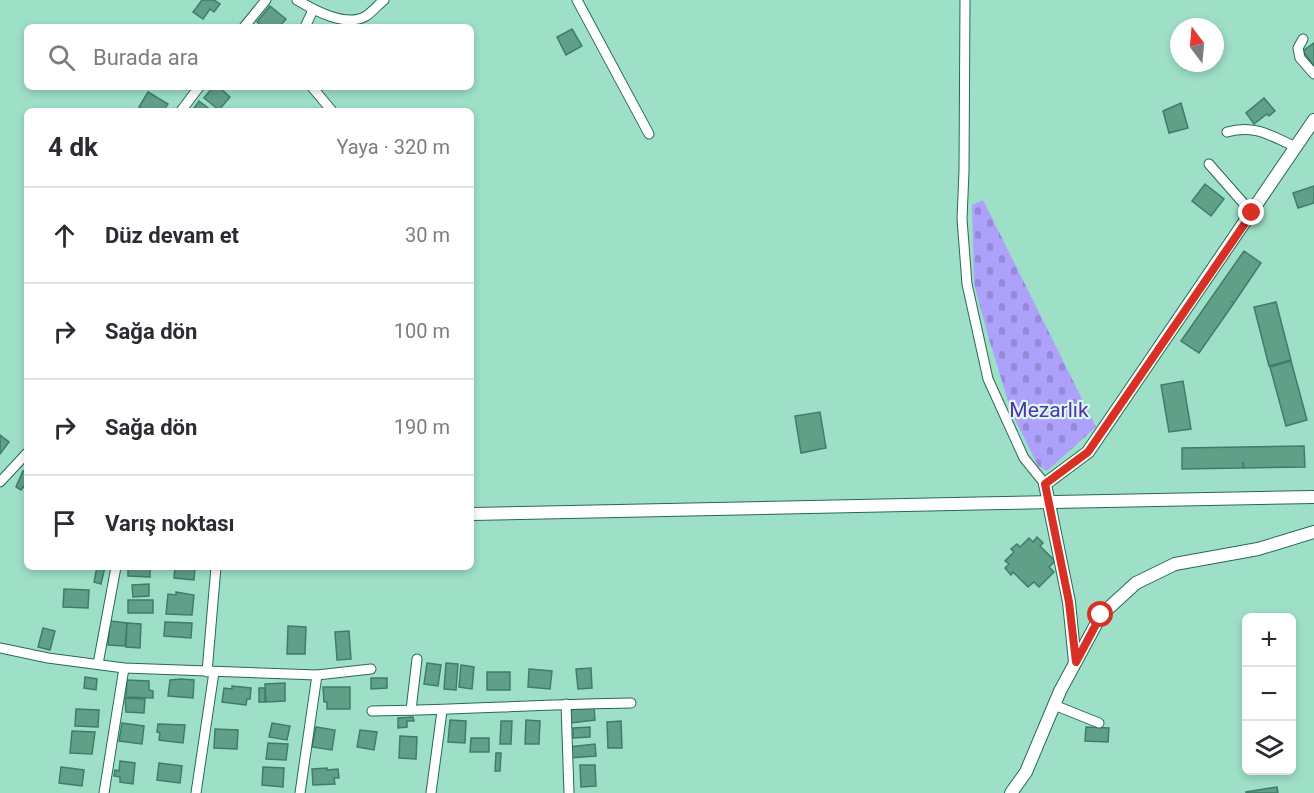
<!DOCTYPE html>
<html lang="tr">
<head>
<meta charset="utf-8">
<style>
  body { margin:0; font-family:Roboto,sans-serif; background:#f7f7f7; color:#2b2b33 }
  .controls { position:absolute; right:18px; bottom:18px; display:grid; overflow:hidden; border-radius:9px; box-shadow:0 3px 9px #0003 }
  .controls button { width:54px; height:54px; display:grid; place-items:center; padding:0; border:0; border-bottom:2px solid #e1e1e2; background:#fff; color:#2b2b33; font:30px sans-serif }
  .compass { position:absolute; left:1170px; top:18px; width:54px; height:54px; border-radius:50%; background:#fff; box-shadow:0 3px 9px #0003; rotate:344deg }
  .stop { position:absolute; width:18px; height:18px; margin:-14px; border:4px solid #d93025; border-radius:50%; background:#fff }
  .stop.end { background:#d93025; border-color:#fff; box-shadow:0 2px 6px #0008 }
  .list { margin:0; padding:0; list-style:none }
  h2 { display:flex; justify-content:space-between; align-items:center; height:78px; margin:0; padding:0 24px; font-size:26px }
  h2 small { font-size:20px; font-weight:400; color:#7c7c81 }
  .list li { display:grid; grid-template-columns:39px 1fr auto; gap:18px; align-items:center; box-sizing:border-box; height:96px; padding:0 24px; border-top:2px solid #e1e1e2 }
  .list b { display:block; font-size:22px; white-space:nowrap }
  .list em { font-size:20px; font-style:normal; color:#7c7c81 }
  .icon { flex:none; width:33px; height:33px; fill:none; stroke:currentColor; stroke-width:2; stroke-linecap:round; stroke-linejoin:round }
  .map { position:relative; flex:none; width:1314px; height:793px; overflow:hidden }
  .search { position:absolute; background:#fff; box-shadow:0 3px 9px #0003; left:24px; top:24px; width:450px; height:66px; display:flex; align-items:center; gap:15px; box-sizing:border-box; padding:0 21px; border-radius:9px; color:#7c7c81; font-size:22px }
  .panel { position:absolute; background:#fff; box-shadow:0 3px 9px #0003; left:24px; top:108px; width:450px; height:462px; border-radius:9px }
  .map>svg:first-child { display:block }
  .cemetery { fill:url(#cemetery-stones) }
  .building { fill:#60a089; stroke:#3e7e68; stroke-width:1.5 }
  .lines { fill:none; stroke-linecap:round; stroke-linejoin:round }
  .minor-casing { stroke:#276954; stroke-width:11 }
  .tertiary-casing { stroke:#276954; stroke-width:14 }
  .minor { stroke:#fff; stroke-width:9 }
  .tertiary { stroke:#fff; stroke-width:12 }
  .route { stroke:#d93025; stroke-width:8 }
  .labels { text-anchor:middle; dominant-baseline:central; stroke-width:4.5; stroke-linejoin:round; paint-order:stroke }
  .park-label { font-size:21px; fill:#5530af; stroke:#d8f9ec }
</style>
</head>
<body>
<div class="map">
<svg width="1314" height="793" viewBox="0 0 1314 793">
  <defs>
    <pattern id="cemetery-stones" width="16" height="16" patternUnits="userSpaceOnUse" patternTransform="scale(1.5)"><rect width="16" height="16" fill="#aea1fb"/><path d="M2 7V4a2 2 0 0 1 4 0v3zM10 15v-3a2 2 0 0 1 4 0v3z" fill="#948ad7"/></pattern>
  </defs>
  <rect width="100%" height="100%" fill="#9ee0c7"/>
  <path class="cemetery" d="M983,200l113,227 -49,44 -9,-5 -27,-55 -22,-72 -15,-55 -2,-79z"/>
  <g class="building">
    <path d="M202,0h12l6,4 -6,8 -4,-3 -7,10 -10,-7z"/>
    <path d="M270,6l16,13 -7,8h-16l-6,-5z"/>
    <path d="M572,29l10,17 -16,9 -9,-18z"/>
    <path d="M1314,43v23l-11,-15z"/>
    <path d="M213,87h6l11,10 -11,13 -15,-12z"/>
    <path d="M148,92l20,12 -5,7h-16l-8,-4z"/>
    <path d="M1264,98l11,13 -6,5 -2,-2 -13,10 -8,-11z"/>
    <path d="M199,101l13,10h-20z"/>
    <path d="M1181,103l7,25 -19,5 -6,-22z"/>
    <path d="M1205,184l19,15 -13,17 -19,-15z"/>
    <path d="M1314,186v17l-16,5 -5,-15z"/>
    <path d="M1244,251l17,12 -27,40 -3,-2 3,2 -35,50 -18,-12z"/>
    <path d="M1276,302l15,58 -22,6 -15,-59z"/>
    <path d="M1291,361l16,59 -21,6 -16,-59z"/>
    <path d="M1183,381l8,48 -22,3 -8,-47z"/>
    <path d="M820,412l6,36 -25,5 -6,-37z"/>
    <path d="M0,435l9,7 -9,12z"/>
    <path d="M1304,446l1,21 -61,1 -1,-6v6l-61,1v-21z"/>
    <path d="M23,471l4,1v17l-4,-2 -2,3 -5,-3z"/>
    <path d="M1037,537l6,6 -3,3 15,15 -6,6 5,5 -15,15 -5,-5 -6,5 -15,-15 -2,3 -6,-7 4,-4 -4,-3 9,-9 -3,-3 6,-5 3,3 9,-9 4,4z"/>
    <path d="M97,567h8l-4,17 -7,-2z"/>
    <path d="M128,567h22v10l-22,-1z"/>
    <path d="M175,567h20l-1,13 -20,-2z"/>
    <path d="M149,584v12l-16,1 -1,-12z"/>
    <path d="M64,589l25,1 -1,18 -25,-1z"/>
    <path d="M176,592l18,3 -2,20 -26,-1 2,-20 8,1z"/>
    <rect x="128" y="600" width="25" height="13"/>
    <path d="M110,621l17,2 -2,23 -17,-1z"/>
    <path d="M165,622l27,1 -1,15 -27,-2z"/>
    <path d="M127,623l14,1 -1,24 -14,-1z"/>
    <path d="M288,626l18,1 -1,27h-18z"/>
    <path d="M43,628l12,3 -5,19 -12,-3z"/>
    <path d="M349,631l2,28 -14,1 -2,-28z"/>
    <path d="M427,663l14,2 -3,21 -14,-2z"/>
    <path d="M446,663l12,1 -2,26 -12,-1z"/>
    <path d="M461,665l13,2 -2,22 -13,-2z"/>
    <path d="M591,668l1,20 -14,1 -2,-20z"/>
    <path d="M529,669l23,2 -2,18 -22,-2z"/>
    <rect x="487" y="672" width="23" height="18"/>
    <path d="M85,677l12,2 -1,11 -12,-2z"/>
    <path d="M371,678h16v10l-16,1z"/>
    <path d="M181,679l13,1 -1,18 -25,-2 2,-16z"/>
    <path d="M127,680l22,1v9l4,1v7l-27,-1z"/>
    <path d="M285,683v18l-19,1 -1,-18z"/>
    <path d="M232,686l19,2 -1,11h-3l-1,6 -24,-3 2,-14 8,1z"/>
    <path d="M323,687h27v22h-23v-7h-3z"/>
    <rect x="259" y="688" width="6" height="14"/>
    <path d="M125,698l20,1 -1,14 -18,-1z"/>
    <path d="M594,707l1,13 -24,3 -1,-13z"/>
    <path d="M76,709l23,1 -1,17 -23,-1z"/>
    <path d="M413,717l1,4h-7v6l-9,1v-10z"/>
    <path d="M450,720l16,1 -1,22 -17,-1z"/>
    <path d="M526,720l14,1 -1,23h-14z"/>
    <path d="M501,721h11l-1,23h-11z"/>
    <path d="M621,721l1,27h-14l-1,-26z"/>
    <path d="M122,723l22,3 -2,18 -23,-3z"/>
    <path d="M272,723l18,3 -3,14 -18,-3z"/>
    <path d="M158,724l27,1 -2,18 -24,-3 1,-7 -3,-1z"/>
    <path d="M316,727l19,3 -3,20 -20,-3z"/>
    <path d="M590,727v10l-17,1v-10z"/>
    <path d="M1086,727l23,1 -1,14 -23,-1z"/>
    <path d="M215,729l23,1 -1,19 -23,-1z"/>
    <path d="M360,730l17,2 -3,18 -17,-3z"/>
    <path d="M72,731l23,1 -3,22 -22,-1z"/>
    <path d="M400,736l17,1 -1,22 -17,-1z"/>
    <path d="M471,738h18v14h-19z"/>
    <path d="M268,743l20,1 -2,16 -20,-1z"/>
    <path d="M595,744l1,12 -26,2 -1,-11z"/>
    <path d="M496,753h5l-1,18h-5z"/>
    <path d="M120,761l15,2 -2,21 -13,-2v-5l-6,-1 1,-6 4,1z"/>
    <path d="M159,763l23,3 -2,17 -23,-3z"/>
    <path d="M580,765h15l1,21 -15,1z"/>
    <path d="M61,767l23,3 -2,16 -23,-3z"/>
    <path d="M263,767l21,1 -1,19 -21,-2z"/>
    <path d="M327,768v2l11,-1 1,9h-5l1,6 -22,1 -1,-16z"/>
    <path d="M1277,787l1,6h-32v-1z"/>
  </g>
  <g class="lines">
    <defs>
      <g id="minor">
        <path d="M297,0c17,10 49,28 69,16 6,-4 12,-11 18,-16"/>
        <path d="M577,0l72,134"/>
        <path d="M965,0l-1,171 -2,48 5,65 21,95 36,79 21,26"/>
        <path d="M244,27l22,-27"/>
        <path d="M305,27l8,-17"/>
        <path d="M1303,39l-5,9 2,10 14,16"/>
        <path d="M312,87l20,24"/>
        <path d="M181,111l18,-24"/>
        <path d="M1227,132c28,-8 44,4 69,15"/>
        <path d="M1209,164l43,49"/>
        <path d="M0,482l27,-29"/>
        <path d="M0,648l48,10 76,10 193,7 54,-6"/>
        <path d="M98,664l18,-97"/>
        <path d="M207,672l9,-105"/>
        <path d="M566,704l3,89"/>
        <path d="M1054,705l45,18"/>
        <path d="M411,710l6,-51"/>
        <path d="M372,711c87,-1 173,-7 259,-8"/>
        <path d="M104,793l20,-125"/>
        <path d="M196,793l18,-121"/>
        <path d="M300,793l17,-118"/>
        <path d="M431,793l11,-82"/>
      </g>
      <g id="tertiary">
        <path d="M471,514c281,-7 562,-11 843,-17"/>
        <path d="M1075,662l-6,-60 -24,-118 43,-32 226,-332"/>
        <path d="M1011,793l15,-21 34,-81 41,-76 35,-32 39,-19 83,-15 56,-17"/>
      </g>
    </defs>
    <use href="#minor" class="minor-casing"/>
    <use href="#tertiary" class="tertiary-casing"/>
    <use href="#minor" class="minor"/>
    <use href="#tertiary" class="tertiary"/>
  </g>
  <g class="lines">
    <path class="route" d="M1101,615l-25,47 -7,-60 -24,-118 43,-32 164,-239"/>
  </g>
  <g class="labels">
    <g class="park-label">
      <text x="1049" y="410">Mezarlık</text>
    </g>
  </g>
</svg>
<div class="controls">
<button>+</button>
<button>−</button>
<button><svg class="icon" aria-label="layers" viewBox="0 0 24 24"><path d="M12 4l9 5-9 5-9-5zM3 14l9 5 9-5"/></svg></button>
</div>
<svg class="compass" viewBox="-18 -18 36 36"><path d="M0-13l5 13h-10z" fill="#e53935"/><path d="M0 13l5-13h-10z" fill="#7c7c81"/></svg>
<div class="stop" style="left:1101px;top:615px"></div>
<div class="stop end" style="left:1252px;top:213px"></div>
<div class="search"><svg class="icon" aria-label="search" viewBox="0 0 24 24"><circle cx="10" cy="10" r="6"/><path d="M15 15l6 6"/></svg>Burada ara</div>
<section class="panel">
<h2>4 dk<small>Yaya · 320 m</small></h2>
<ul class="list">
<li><svg class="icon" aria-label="ahead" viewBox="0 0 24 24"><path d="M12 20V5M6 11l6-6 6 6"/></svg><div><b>Düz devam et</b></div><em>30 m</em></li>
<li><svg class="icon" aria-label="right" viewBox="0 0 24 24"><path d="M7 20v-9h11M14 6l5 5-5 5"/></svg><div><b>Sağa dön</b></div><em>100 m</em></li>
<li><svg class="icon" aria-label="right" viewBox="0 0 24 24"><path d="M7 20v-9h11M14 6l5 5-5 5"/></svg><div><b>Sağa dön</b></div><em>190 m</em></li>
<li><svg class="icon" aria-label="arrive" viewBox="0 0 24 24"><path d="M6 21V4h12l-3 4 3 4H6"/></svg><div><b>Varış noktası</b></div></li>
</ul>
</section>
</div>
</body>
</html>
